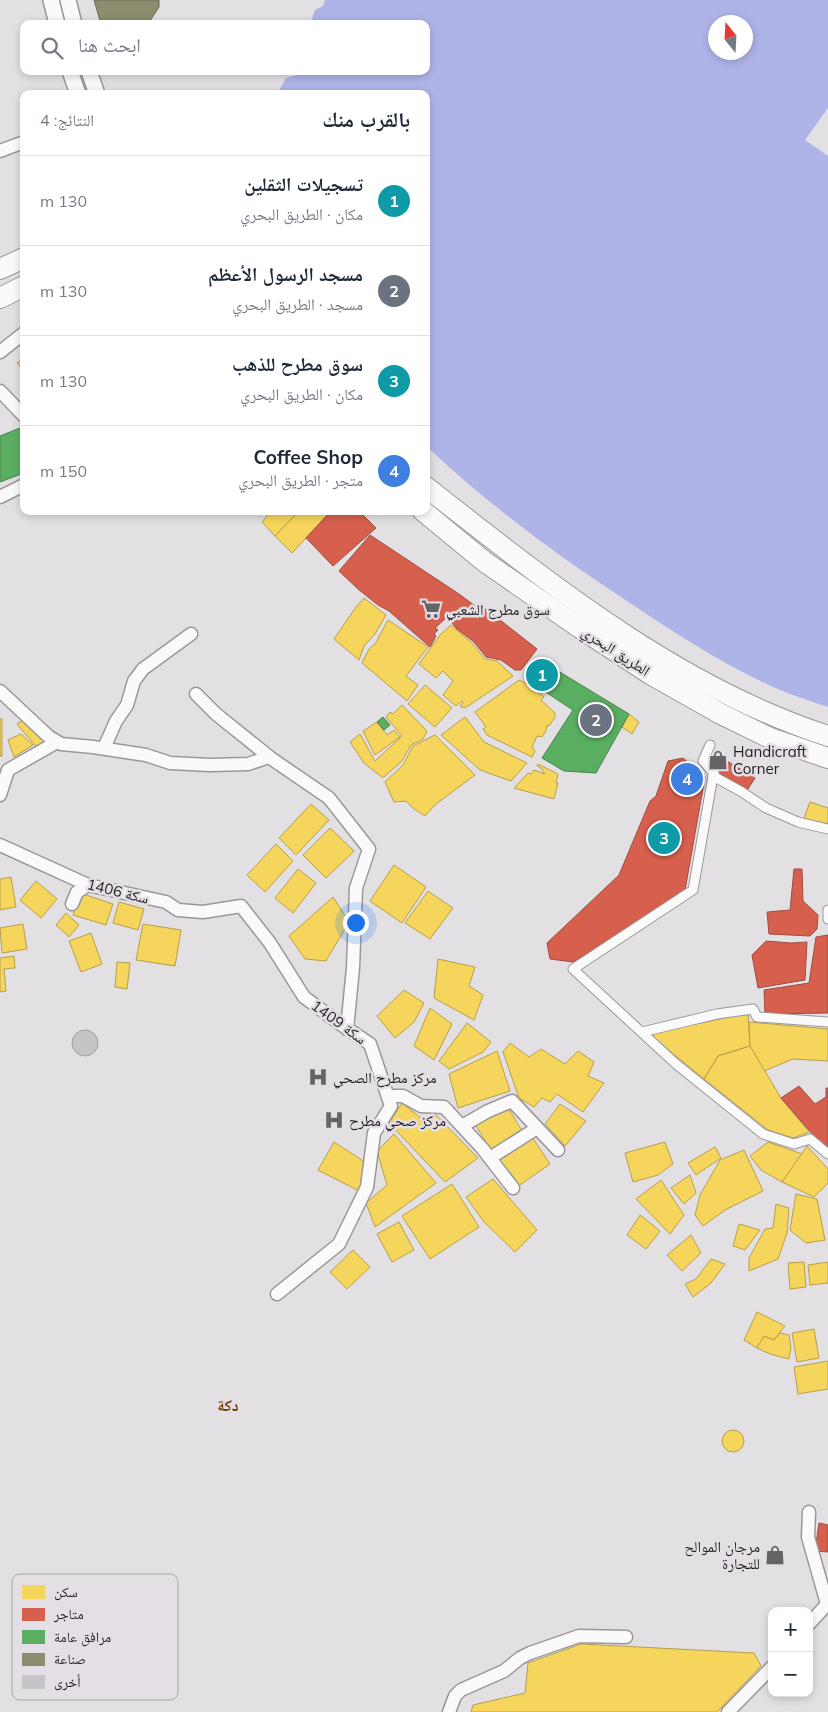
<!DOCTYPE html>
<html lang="ar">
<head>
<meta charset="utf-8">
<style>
  body { margin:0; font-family:Mulish,"Noto Naskh Arabic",sans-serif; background:#f6f6f7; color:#1f2937; direction:rtl }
  .controls { position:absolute; right:15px; bottom:15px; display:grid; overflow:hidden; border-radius:10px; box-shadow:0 2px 8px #0003 }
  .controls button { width:45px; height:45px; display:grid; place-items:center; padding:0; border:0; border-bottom:1px solid #e0e1e3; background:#fff; color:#1f2937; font:25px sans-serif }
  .compass { position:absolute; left:708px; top:15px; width:45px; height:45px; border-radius:50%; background:#fff; box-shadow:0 2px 8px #0003; rotate:342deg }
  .you { position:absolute; left:355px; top:922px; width:18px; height:18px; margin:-12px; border:4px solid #fff; border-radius:50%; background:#1a73e8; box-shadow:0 0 0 8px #1a73e833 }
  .badge { display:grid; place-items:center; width:32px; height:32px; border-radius:50%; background:#656365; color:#fff; font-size:16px; font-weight:700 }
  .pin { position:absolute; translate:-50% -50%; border:2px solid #fff; box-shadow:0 1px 5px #0006 }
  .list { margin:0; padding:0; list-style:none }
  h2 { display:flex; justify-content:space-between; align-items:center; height:65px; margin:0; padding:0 20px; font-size:21px }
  h2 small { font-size:16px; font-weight:400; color:#747a83 }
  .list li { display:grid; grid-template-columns:32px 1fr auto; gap:15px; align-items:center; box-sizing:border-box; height:90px; padding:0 20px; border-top:1px solid #e0e1e3 }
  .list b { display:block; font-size:19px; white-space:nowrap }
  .list p { margin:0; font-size:16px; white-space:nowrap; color:#747a83 }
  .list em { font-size:16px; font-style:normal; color:#747a83 }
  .icon { flex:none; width:28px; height:28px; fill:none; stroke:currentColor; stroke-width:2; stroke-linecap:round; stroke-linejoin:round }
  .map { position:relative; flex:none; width:828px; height:1712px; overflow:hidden; direction:ltr }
  .search { position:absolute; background:#fff; box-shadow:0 2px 8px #0003; left:20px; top:20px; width:410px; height:55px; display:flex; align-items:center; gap:12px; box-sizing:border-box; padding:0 18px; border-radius:10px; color:#747a83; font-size:19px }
  .panel { position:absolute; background:#fff; box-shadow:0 2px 8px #0003; left:20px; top:90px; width:410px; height:425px; border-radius:10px; direction:rtl }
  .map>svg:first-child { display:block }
  .water { fill:#aeb4e8; fill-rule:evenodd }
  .homes { fill:#f6d55c; stroke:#b69e4a }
  .shops { fill:#d6604d; stroke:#a04c40 }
  .public { fill:#5aae61; stroke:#49834e }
  .industry { fill:#8c8c6e; stroke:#6c6b57 }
  .building { fill:#c7c4c7; stroke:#a3a0a3 }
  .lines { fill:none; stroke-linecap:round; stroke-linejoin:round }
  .pedestrian-casing { stroke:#9a979a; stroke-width:11 }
  .minor-casing { stroke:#9a979a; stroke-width:15 }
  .tertiary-casing { stroke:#9a979a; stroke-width:18 }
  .primary-casing { stroke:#9a979a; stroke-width:22 }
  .pedestrian { stroke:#fbfafb; stroke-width:9 }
  .minor { stroke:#fbfafb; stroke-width:12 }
  .tertiary { stroke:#fbfafb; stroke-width:15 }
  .primary { stroke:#fbfafb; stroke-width:20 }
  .labels { text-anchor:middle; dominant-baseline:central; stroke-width:5; stroke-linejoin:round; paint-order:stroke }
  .poi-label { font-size:15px; fill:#211f21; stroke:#e4dfe5; text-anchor:start }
  .street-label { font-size:15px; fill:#211f21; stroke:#e4dfe5 }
  .neighbourhood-label { font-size:16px; font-weight:bold; fill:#743e00; stroke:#e4dfe5 }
  .key { fill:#e4dfe5; stroke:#aaa5aa; stroke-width:1 }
  .key-label { font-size:14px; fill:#211f21 }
</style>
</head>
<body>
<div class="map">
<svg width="828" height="1712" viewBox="0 0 828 1712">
  <rect width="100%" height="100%" fill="#e3e0e4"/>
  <path class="water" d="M325,0h503v108l-23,32 23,16v551c-17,-6 -34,-11 -50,-18 -53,-23 -103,-56 -151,-88 -71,-46 -139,-97 -201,-155v-352h-149l9,-16 11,-3 2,-4h127v-47h-116l5,-14 8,-4zM716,22h30v30h-30z"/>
  <g class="homes">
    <path d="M24,358v14l-7,-9z"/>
    <path d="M271,511h28l-24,25 -13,-14z"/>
    <path d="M299,511h32l-39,42 -17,-17z"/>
    <path d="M364,598l22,17 -11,19 -11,12 -5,14 -25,-21 22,-32z"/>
    <path d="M388,620l40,27 -22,29 12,9 -11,16 -45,-38 7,-14 6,-5z"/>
    <path d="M451,625l22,19 12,15 12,2 16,15 -48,32 -5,-2 3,-3 -1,-2 -6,5 -13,-11 10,-14 -10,-10 -7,7 -17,-14 21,-29z"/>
    <path d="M519,680l10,5 15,12 -3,3 14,13v4l-6,9 -2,-1 -1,6 -4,6 -5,-1 -5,11 3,4 -3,6 -45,-22 -4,-6 3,-2 -11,-15z"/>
    <path d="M425,685l27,23 -17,19 -27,-23z"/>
    <path d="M402,705l25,26 -4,8 -12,6 -9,16 -19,17 -19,-15 -14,-21 10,-8 15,27 27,-25 -16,-19 4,-5 3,2z"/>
    <path d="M629,714l10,8 -7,12 -10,-7z"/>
    <path d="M465,717l19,25 43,21 -16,18 -31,-11 -39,-35z"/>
    <rect x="0" y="719" width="2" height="37"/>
    <path d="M25,719l26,23 -13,7 -21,-25z"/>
    <path d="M377,722l10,13 7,-5 6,7 -25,18 -12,-24z"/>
    <path d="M21,734l12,11 -19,12 -6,-17z"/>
    <path d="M435,735l40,40 -39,29 -11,12 -11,-7 -8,-8 -12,1 -9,-20 18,-17 10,-19z"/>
    <path d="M538,764l20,10 -2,9h2l-4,16 -40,-11 14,-15 3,1 3,-4 11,4 -4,-6 -4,-2z"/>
    <path d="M810,802l18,6v19l-24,-9z"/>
    <path d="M311,804l18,16 -33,35 -17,-17z"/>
    <path d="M330,828l24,23 -28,27 -23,-23z"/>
    <path d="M276,844l17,17 -28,31 -18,-17z"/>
    <path d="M394,865l32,22 -24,36 -32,-22z"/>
    <path d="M298,869l18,14 -23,30 -18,-15z"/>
    <path d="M11,877l5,30 -16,3v-31z"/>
    <path d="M36,881l21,18 -16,19 -21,-18z"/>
    <path d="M428,891l25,17 -23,31 -25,-16z"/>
    <path d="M80,893l33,11 -7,21 -33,-10z"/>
    <path d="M333,897l16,25 -23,39 -21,-2 -16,-23z"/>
    <path d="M119,902l25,7 -6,21 -25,-7z"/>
    <path d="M66,913l13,12 -10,12 -13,-12z"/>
    <path d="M23,924l4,25 -25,4 -2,-25z"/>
    <path d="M143,924l38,6 -6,36 -39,-6z"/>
    <path d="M91,933l11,31 -21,8 -12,-31z"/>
    <path d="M14,956l1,12 -11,1 2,22 -6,1v-34z"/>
    <path d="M438,959l37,8 -6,19 14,9 -9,25 -40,-22z"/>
    <path d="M117,962l13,1 -3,26 -12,-2z"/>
    <path d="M404,990l20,13 -10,19 -19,16 -18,-22z"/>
    <path d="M430,1008l22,16 -18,36 -20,-14z"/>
    <path d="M748,1013l2,33 -32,10 -14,23 -55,-45z"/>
    <path d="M749,1022l79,7v32l-35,-2 -29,12 -14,-25z"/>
    <path d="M467,1023l24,19 -8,10 -34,17 -10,-8z"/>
    <path d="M510,1043l19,14 12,-8 24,15 13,-13 16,11 -6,14 16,7 -21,29 -26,-18 -7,8 -8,-4 -8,9 -15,-9 -16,-46z"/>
    <path d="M750,1046l31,52 28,34 -16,6 -25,-8 -64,-51 14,-23z"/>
    <path d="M497,1051l13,40 -52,17 -9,-34z"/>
    <path d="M402,1103l20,16 14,-4 42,43 -33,24 -56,-59z"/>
    <path d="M560,1104l26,17 -21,25 -20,-22z"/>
    <path d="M507,1106l15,25 -31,20 -16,-27z"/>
    <path d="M394,1134l42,49 -61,44 -9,-24 21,-18 -10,-34z"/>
    <path d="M532,1137l18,27 -33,23 -19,-27z"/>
    <path d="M334,1142l34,22 -9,27 -41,-21z"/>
    <path d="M665,1142l8,22 -15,11 -25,7 -8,-29z"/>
    <path d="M768,1142l34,12 -20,28 -21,-12 -11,-14z"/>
    <path d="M807,1146l21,23v14l-14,14 -32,-15z"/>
    <path d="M715,1147l6,11 -25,17 -8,-12z"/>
    <path d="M744,1150l19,41 -38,19 -22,16 -8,-11 5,-20 20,-35z"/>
    <path d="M690,1175l6,18 -12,11 -13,-16z"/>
    <path d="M493,1179l44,51 -22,22 -31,-30 -18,-25z"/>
    <path d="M661,1180l23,35 -14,19 -34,-35z"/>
    <path d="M452,1184l27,43 -49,32 -28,-43z"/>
    <path d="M796,1194l21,5 8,41 -19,3 -16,-13z"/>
    <path d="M776,1204l13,4 -2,25 -9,26 -29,12v-13l16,-29 8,-1z"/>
    <path d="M640,1215l20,16 -14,18 -19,-14z"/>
    <path d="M399,1222l15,28 -22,12 -15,-28z"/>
    <path d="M739,1224l21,6 -15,20 -12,-4z"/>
    <path d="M691,1235l10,18 -19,18 -15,-16z"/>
    <path d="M353,1250l17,17 -23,22 -17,-17z"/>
    <path d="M711,1259l14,5 -14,19 -18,14 -8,-13 11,-5z"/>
    <path d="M804,1262l2,25 -16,2 -2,-26z"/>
    <path d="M828,1262v21l-18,2 -2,-20z"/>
    <path d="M757,1312l28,14 -11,14 -10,-4 -7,12 -13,-8z"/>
    <path d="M814,1329l5,29 -22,4 -5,-29z"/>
    <path d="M780,1333l9,2 2,12 -2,12 -19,-5 -13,-6 7,-12 10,4z"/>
    <path d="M828,1361v28l-30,5 -4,-27z"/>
    <circle cx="733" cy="1441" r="11"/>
    <path d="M581,1644l173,9 7,13 -44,46h-246l2,-7 52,-12 3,-30z"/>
  </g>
  <g class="shops">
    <path d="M331,511h28l17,17 -43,38 -27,-28z"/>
    <path d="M370,535l89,59 23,17 4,-2 51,40 -16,21h-6l-14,-10 -15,-3 -12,-15 -17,-13 -10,-12 -12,11 3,2 -4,4 2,2 -6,11 -41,-36 -11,-6 -20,-16 -19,-18z"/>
    <path d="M540,660l18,11 -14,20 -17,-12z"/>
    <path d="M716,752l11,8 -6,10 -12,-8z"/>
    <path d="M683,758l22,19 -21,119 -111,66 -23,-3 -3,-16 72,-68 31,-74 6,-5 12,-35z"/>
    <path d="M727,761l28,17 -9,14 -28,-18z"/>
    <path d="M794,869h8l1,32 15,14 -1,14 -7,7 -41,-2 -2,-22 23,-2z"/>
    <path d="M828,935v78l-63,1 -1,-24 45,-7 7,-46z"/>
    <path d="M766,941l25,2 16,-1 -2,38 -47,8 -6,-33z"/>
    <path d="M799,1086l16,18 11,-7v-9h2v64l-47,-54z"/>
    <path d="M819,1523l9,2v27l-13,-1z"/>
  </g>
  <g class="public">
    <path d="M20,428l4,10v35l-24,9v-46z"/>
    <path d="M558,671l71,43 -33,59 -32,-2 -22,-13 31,-48 -29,-19z"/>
    <path d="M383,717l7,8 -6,5 -7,-8z"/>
  </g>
  <path class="industry" d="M94,0h65v7l-11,17h-47z"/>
  <circle class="building" cx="85" cy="1043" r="13"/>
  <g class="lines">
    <defs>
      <g id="pedestrian">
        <path d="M710,745l-7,16 11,12 -1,3"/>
        <path d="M828,829l-30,-7 -32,-14 -24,-16 -29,-16 -20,114 -120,79 103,95 87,70 31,10 16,-5 18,15"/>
        <path d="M828,910v9"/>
        <path d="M642,1032l75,-18 36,-5 4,8 71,5"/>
      </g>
      <g id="minor">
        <path d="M0,151l24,-9"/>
        <path d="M0,352l24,-19"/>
        <path d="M0,391l24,25"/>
        <path d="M0,497l24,-12"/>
        <path d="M0,691l48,45 13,8 32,3 53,8 24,8 40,2 38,-1 21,-7"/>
        <path d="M196,694l20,20 56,45 57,39 40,51 -13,39 -3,80 -6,61"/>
        <path d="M104,748l12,-27 11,-16 7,-24 9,-12 48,-35"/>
        <path d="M0,795l8,-25 49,-28"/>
        <path d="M0,845l88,40 78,17 12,8 25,2 38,-6 29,37 34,54 35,26 31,21 21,62 -17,27 -7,54 -28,57 -62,50"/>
        <path d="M72,904l5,-12 11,-7"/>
        <path d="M389,1096h14l18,10 23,1 38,41 31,40"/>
        <path d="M462,1126l26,-15 24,-10 46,49"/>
        <path d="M490,1158l47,-30"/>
        <path d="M809,1512l-1,25 19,67"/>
        <path d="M809,1624l19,-21"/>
        <path d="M449,1712l6,-16 6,-6 43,-19 16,-13 10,-5 49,-17 47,1"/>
        <path d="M728,1712l44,-45"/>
      </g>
      <g id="tertiary">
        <path d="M51,0l6,24"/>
        <path d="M68,0l6,24"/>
        <path d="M70,71l8,23"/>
        <path d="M89,71l8,23"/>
      </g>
      <g id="primary">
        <path d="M0,269l24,-11"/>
        <path d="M0,298l24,-12"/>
        <path d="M426,487c124,97 251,200 402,249"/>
        <path d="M423,511l62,51 95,66 70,46 69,39 51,25 58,20"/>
      </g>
    </defs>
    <use href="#pedestrian" class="pedestrian-casing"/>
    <use href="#minor" class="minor-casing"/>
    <use href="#tertiary" class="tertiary-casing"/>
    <use href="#primary" class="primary-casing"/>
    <use href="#pedestrian" class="pedestrian"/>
    <use href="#minor" class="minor"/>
    <use href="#tertiary" class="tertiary"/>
    <use href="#primary" class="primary"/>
  </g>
  <defs>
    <symbol id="supermarket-bare" viewBox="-9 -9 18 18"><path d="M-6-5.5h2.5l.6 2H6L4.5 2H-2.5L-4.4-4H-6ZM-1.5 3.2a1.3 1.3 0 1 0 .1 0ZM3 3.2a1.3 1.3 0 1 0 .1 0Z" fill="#656365" stroke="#e4dfe5" stroke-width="2.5" paint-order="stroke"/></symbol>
    <symbol id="shop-bare" viewBox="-9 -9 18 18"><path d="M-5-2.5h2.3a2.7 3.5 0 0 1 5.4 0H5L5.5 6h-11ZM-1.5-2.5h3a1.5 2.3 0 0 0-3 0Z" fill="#656365" stroke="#e4dfe5" stroke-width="2.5" paint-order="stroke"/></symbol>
    <symbol id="hospital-bare" viewBox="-9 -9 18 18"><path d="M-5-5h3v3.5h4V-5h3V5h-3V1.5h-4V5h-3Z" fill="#656365" stroke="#e4dfe5" stroke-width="2.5" paint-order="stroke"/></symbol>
  </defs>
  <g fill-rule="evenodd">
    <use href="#supermarket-bare" x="417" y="595" width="28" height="28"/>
    <use href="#shop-bare" x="704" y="746" width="28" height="28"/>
    <use href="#hospital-bare" x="304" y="1063" width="28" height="28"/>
    <use href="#hospital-bare" x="320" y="1106" width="28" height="28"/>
    <use href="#shop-bare" x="761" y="1541" width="28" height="28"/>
  </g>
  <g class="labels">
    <g class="poi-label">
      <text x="446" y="609">سوق مطرح الشعبي</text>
      <text x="733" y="751">Handicraft<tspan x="733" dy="17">Corner</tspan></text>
      <text x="333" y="1077">مركز مطرح الصحي</text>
      <text x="349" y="1120">مركز صحي مطرح</text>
      <text x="760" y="1546" text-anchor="end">مرجان الموالح<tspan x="760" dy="17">للتجارة</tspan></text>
    </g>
    <g class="street-label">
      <text transform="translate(616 651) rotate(33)">الطريق البحري</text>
      <text transform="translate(118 891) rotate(14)">1406 سكة</text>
      <text transform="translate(339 1022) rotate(36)">1409 سكة</text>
    </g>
    <g class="neighbourhood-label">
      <text x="228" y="1405">دكة</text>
    </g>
  </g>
  <rect x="12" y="1574" width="166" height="126" rx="8" class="key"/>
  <rect x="22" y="1585" width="23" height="14" fill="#f6d55c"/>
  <rect x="22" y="1608" width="23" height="13" fill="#d6604d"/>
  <rect x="22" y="1630" width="23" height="14" fill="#5aae61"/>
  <rect x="22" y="1653" width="23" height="13" fill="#8c8c6e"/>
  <rect x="22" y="1675" width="23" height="14" fill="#c7c4c7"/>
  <g class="key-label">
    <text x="54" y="1597">سكن</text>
    <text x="54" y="1619">متاجر</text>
    <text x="54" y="1642">مرافق عامة</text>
    <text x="54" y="1664">صناعة</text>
    <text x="54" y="1687">أخرى</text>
  </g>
</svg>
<div class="controls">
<button>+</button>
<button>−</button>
</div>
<svg class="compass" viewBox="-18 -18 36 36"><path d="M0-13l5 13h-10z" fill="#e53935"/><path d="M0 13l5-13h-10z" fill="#747a83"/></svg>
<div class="you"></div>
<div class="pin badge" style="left:542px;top:675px;background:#0f9aa8">1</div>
<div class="pin badge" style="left:596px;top:720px;background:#6b7280">2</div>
<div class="pin badge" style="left:664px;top:838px;background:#0f9aa8">3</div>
<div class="pin badge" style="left:687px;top:779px;background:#3f7fe0">4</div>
<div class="search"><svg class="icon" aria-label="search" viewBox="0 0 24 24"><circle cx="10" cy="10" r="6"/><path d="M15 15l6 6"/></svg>ابحث هنا</div>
<section class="panel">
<h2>بالقرب منك<small>النتائج: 4</small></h2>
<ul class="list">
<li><span class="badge" style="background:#0f9aa8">1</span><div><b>تسجيلات الثقلين</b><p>مكان · الطريق البحري</p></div><em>130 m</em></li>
<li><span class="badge" style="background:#6b7280">2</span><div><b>مسجد الرسول الأعظم</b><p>مسجد · الطريق البحري</p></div><em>130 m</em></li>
<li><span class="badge" style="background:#0f9aa8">3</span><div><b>سوق مطرح للذهب</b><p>مكان · الطريق البحري</p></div><em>130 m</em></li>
<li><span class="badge" style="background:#3f7fe0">4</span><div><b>Coffee Shop</b><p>متجر · الطريق البحري</p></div><em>150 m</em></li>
</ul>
</section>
</div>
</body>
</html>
